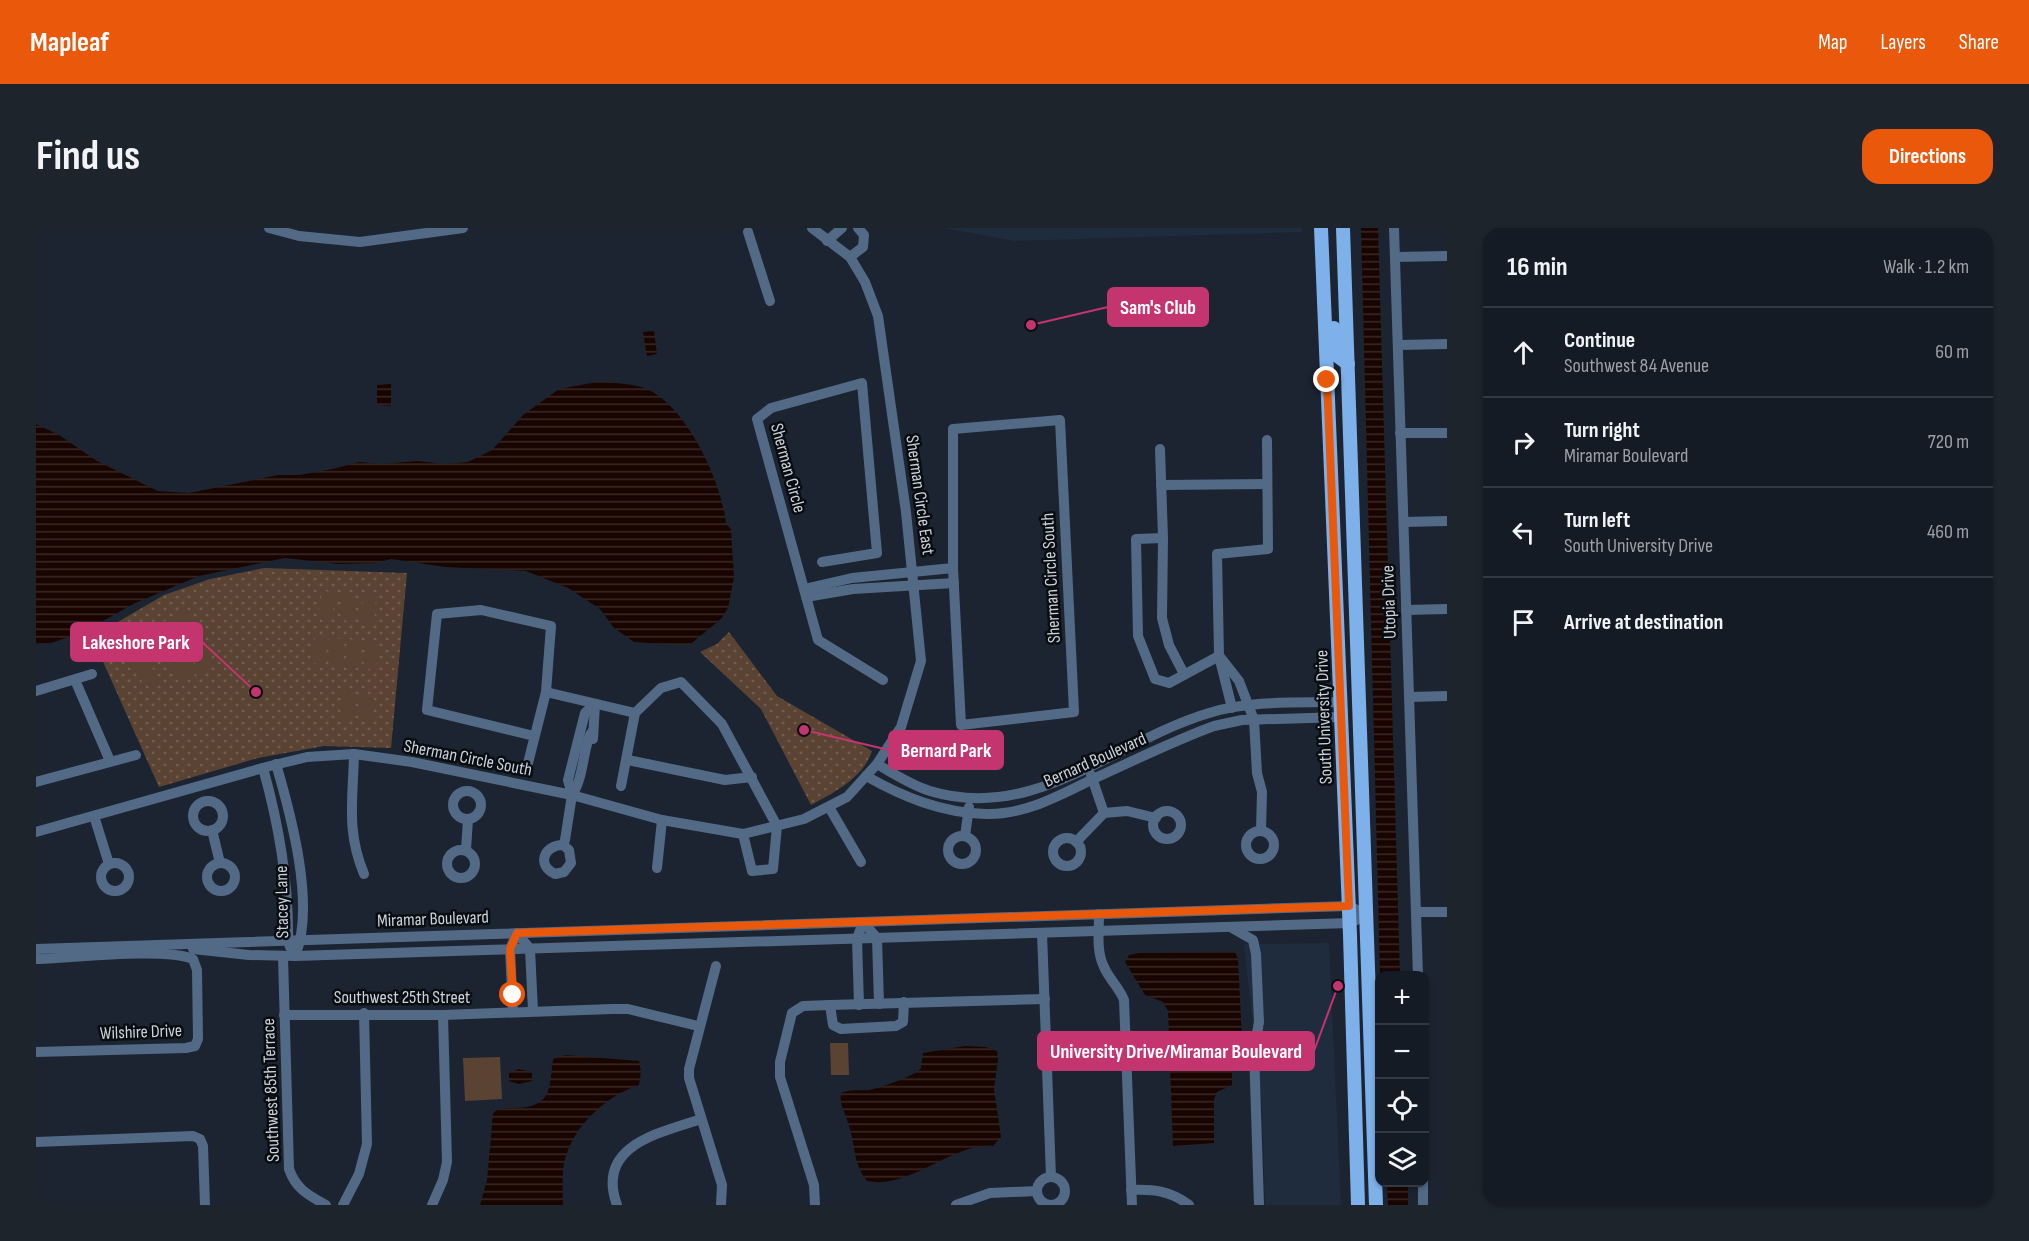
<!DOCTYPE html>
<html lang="en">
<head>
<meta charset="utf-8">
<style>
  body { margin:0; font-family:"Sofia Sans Condensed",sans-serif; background:#1d242c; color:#f1f3f6 }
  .controls { position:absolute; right:18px; bottom:18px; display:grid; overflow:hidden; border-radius:12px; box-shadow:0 2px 4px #0004 }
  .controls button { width:54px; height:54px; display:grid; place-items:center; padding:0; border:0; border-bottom:2px solid #333941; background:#141b24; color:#f1f3f6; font:30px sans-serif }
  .stop { position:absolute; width:18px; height:18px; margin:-14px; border:4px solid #ea580c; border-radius:50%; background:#fff }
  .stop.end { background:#ea580c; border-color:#fff; box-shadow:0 2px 6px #0008 }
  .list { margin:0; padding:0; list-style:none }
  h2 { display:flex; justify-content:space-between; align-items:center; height:78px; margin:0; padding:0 24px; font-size:26px }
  h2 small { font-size:20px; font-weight:400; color:#9da1a6 }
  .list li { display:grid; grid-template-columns:39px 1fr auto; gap:18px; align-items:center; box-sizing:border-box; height:90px; padding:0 24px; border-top:2px solid #333941 }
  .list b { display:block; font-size:22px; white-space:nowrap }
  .list p { margin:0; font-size:20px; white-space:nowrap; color:#9da1a6 }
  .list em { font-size:20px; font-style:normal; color:#9da1a6 }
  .icon { flex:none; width:33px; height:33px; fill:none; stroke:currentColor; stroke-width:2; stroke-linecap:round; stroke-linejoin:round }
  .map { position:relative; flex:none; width:1411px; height:977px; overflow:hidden; border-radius:18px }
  header { display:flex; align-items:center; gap:36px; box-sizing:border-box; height:84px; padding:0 30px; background:#ea580c; color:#fff }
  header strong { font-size:28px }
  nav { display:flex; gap:33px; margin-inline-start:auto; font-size:21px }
  .intro { display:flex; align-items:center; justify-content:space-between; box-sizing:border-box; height:144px; padding:0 36px }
  h1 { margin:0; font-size:42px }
  .button { padding:15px 27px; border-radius:18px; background:#ea580c; color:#fff; font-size:21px; font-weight:700 }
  main { display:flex; gap:36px; padding:0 36px }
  aside { flex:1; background:#141b24; border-radius:18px; box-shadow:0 2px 4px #0004 }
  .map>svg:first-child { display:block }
  .built { fill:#1f2c3d }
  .grass { fill:url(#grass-dots) }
  .pitch { fill:#5b4334 }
  .water { fill:url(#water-rules) }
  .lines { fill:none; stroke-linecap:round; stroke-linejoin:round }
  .minor { stroke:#526a86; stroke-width:10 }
  .major { stroke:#7eb0ea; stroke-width:14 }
  .route { stroke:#ea580c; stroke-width:8 }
  .labels { text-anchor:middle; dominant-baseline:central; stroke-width:5; stroke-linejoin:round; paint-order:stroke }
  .street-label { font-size:18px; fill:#ccd3da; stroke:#090d12 }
  .leader { fill:none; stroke:#c4346e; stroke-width:2 }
  .callout-dot { fill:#c4346e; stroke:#090d12; stroke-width:2 }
  .callout { fill:#c4346e; stroke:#c4346e; stroke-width:2 }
  .callout-label { font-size:20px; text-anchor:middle; font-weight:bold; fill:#fff }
</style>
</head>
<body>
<header>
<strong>Mapleaf</strong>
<nav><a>Map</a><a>Layers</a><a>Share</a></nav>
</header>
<div class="intro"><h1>Find us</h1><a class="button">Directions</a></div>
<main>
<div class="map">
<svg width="1411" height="977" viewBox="0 0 1411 977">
  <defs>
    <pattern id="grass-dots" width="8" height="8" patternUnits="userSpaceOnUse" patternTransform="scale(1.5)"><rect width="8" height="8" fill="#5b4334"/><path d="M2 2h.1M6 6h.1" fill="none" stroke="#715d51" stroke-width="1.8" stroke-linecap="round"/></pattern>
    <pattern id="water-rules" width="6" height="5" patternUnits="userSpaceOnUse" patternTransform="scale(1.5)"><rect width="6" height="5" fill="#190500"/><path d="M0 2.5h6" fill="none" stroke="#392925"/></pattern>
  </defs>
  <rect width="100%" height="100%" fill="#1b2430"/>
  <g class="built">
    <path d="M907,0h359v4l-287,9z"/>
    <path d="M1293,715l12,262h-76l-3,-98 -18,-163z"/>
  </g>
  <g class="grass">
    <path d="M228,340l143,5 -16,175 -67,-2 -66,12 -99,29 -67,-150 72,-42 46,-16z"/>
    <path d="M693,404l48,64 95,55c-9,27 -37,41 -61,54l-50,-96 -61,-57 17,-8z"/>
  </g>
  <g class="pitch">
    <path d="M286,363l13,1 -3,27 -13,-1z"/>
    <path d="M307,365l12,1 -2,27 -13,-1z"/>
    <path d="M327,367l13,1 -2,27 -13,-1z"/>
    <path d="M153,382l8,16 -33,14 -7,-15z"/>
    <path d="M166,407l13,30 -16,8 -14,-31z"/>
    <path d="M279,408l13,1 -3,28 -13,-2z"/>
    <path d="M296,410l13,1 -3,27 -13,-1z"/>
    <path d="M313,411l13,2 -3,27 -13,-1z"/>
    <path d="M330,413l13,1 -3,28 -13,-2z"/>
    <path d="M145,417l14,30 -16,7 -14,-30z"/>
    <path d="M107,420l15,32 -14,6 -15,-32z"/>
    <path d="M307,464l13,1 -3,28 -13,-2z"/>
    <path d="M325,466l13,1 -3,27 -13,-1z"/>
    <path d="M794,815h18l1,32h-18z"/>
    <path d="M464,829l2,42 -37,2 -2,-43z"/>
  </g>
  <g class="water">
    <path d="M1325,0h17l22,747h-20z"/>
    <path d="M618,103l3,23 -10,2 -4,-24z"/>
    <path d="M561,154c13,0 38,2 50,7 40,18 75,93 79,135l5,5 3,48 -6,31 -6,10 -30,25 -10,2 -48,-3 -20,-14 -14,-19 -32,-21 -42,-17 -81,-4 -54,-8 -14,4 -39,1 -53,-6 -86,18 -66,28 -49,28 -33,11 -15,1v-220l23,11 38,26 61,30 31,2 89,-18h21l34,-6 26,-7 23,2 35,-3 28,3 23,-2 24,-12 31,-35 36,-26z"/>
    <path d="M355,156v22l-14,-1v-20z"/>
    <path d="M1199,724l3,7 4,81 -10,13v32l-15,7 -3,7v44l-41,3 -5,-135 -5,-9 -18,-7 -20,-33 4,-7 10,-2z"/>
    <path d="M929,818l21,1 11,4 1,8 -4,30 7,48 -8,9c-42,-3 -82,44 -126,35 -15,-20 -11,-34 -18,-55 -3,-11 -10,-22 -8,-33 11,-4 17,-2 28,-3 10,-2 47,-14 52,-22l2,-15z"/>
    <path d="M530,827l73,6 2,11 -2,13c-36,12 -73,47 -76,87 -1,11 0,22 0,33h-83l7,-25 6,-67c7,-6 14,-5 23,-5 37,-1 33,-21 37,-49z"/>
    <path d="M483,841l13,3v9l-13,3 -10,-3v-8z"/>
    <path d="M1351,955h21v22h-20z"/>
  </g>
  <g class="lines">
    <g class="minor">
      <path d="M233,0l30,8 61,6 103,-14"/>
      <path d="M1358,0l24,748"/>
      <path d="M712,4l22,69"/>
      <path d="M791,13l15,-13"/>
      <path d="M814,29l13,-10 1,-12 -6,-7"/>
      <path d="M1359,29l52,-1"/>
      <path d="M1362,117l49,-1"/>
      <path d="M1024,192l14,292 -113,13 -8,-157v-139z"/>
      <path d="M1364,205h47"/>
      <path d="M1124,221l3,89 -27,1 2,97 17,43 14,4 50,-27"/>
      <path d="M1125,257l106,-1"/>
      <path d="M1368,294l43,-1"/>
      <path d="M1127,310l-1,80 7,27 15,29"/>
      <path d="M786,334l55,-9 -15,-170 -91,25 -14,11 61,221 65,40"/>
      <path d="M768,361l48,-11 101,-10"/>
      <path d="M770,369l47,-8 101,-6"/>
      <path d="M1370,382l41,-1"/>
      <path d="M1185,430l18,23 15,39 3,53 5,19 -1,39"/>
      <path d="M39,452l35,81"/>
      <path d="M0,463l56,-17"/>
      <path d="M510,464l89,21"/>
      <path d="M1373,469l38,-1"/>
      <path d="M1196,480l-13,-52 -2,-102 51,-5 -1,-109"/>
      <path d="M557,511l2,-35"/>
      <path d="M318,526c-1,46 -8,77 10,120"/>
      <path d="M592,532l97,20 27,-3"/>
      <path d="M240,536c15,51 40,143 19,192"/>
      <path d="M841,536c17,10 34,21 53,27 105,32 185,-50 279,-78 42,-13 89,-10 133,-11"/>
      <path d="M491,539l19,-75 5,-66 -70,-16 -44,4 -10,96 107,26"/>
      <path d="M227,540c16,57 26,113 25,173l2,6"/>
      <path d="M1055,547l13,38"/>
      <path d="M830,548c37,21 76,37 120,38 39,1 74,-19 107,-35 40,-18 80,-38 121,-53l28,-6 100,-3"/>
      <path d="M0,554l100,-27"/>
      <path d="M585,558l14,-73 26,-25 20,-6 41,42 55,102 -4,43 -21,2 -9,-37"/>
      <circle cx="431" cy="577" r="14"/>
      <path d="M536,567c13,-19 11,-52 20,-63"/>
      <circle cx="172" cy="588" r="15"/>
      <path d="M793,579l32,55"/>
      <circle cx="1131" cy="597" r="14"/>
      <path d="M58,588l15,48"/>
      <path d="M176,602l8,33"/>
      <circle cx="1224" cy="617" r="14"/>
      <path d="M0,604l234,-66 37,-9 47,-3 58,8 160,33 90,25 81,14 61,-15 43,-22 30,-33 24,-37 20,-66 -15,-149 -28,-196 -13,-34 -15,-25 -38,-29"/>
      <path d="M929,608l4,-29"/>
      <circle cx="926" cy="622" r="14"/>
      <circle cx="1031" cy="624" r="14"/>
      <path d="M1040,614l28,-29 23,-2 29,7"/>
      <path d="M527,617l6,5 2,13 -7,9 -9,2c-19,-9 -11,-29 8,-29l2,-5 7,-45 -4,-15 17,-67 10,-9"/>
      <circle cx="425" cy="636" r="14"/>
      <path d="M430,622l2,-31"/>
      <circle cx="79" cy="649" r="14"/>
      <circle cx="185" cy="649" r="14"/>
      <path d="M621,640l5,-48"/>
      <path d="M1380,684h31"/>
      <path d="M1063,686c0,17 -3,37 5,53 5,12 15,20 20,33l8,205"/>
      <path d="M1196,700l21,12 3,14 3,68 -5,28 5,155"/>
      <path d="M1006,705l9,244"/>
      <path d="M0,721l1313,-43 18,9"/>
      <path d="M157,721l56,6 46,1 1055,-33 17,-8"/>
      <path d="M247,729l6,212c7,20 19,26 37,36"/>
      <path d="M0,731c36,-1 128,-12 157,0l4,11 1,69 -3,7 -9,2 -150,4"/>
      <path d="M680,738l-27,103v9l33,107 -1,20"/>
      <path d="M794,777l3,20 8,4 55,-3 7,-4 1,-20"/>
      <path d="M823,777l-2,-66 6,-17 14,16 2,66"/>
      <path d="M477,784l-3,-63 7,-16 13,16 3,62"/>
      <path d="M248,787h159l169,-6h16l70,17"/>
      <path d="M0,914l157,-6 7,3 3,7 2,59"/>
      <circle cx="1015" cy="963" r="14"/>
      <path d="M1387,954v23"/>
      <path d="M1095,962c23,-1 40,1 58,15"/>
      <path d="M307,977l16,-31 8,-30 -3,-131"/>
      <path d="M396,977l11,-25 4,-18 -4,-147"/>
      <path d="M581,977c-22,-60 43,-72 84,-86"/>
      <path d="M779,977l-1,-20 -34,-108v-15l12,-49 11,-7 27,-1 215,-6"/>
      <path d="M920,977l34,-12 47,-2"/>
    </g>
    <g class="major">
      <path d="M1285,0l29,707 8,270"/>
      <path d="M1307,0l33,977"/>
      <path d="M1298,100l2,27 12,9"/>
    </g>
  </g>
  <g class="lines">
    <path class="route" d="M477,767l-3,-46 7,-16 832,-27 -22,-526"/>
  </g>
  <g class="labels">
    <g class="street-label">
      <text transform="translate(752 240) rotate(75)">Sherman Circle</text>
      <text transform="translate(884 267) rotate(82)">Sherman Circle East</text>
      <text transform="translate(1015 350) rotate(-93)">Sherman Circle South</text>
      <text transform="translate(1353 374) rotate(-92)">Utopia Drive</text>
      <text transform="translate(1288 489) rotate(-92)">South University Drive</text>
      <text transform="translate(432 530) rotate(11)">Sherman Circle South</text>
      <text transform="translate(1059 532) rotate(-24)">Bernard Boulevard</text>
      <text transform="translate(246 674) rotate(-91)">Stacey Lane</text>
      <text transform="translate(397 691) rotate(-2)">Miramar Boulevard</text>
      <text x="366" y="769">Southwest 25th Street</text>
      <text transform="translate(105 804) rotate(-2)">Wilshire Drive</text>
      <text transform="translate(235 862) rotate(-92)">Southwest 85th Terrace</text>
    </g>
  </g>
  <path class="leader" d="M995 97L1072 79M220 464L166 414M768 502L853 522M1302 758L1278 823"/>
  <g class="callout-dot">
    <circle cx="995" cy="97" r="6"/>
    <circle cx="220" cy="464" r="6"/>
    <circle cx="768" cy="502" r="6"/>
    <circle cx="1302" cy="758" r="6"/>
  </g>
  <g class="callout">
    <rect x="1072" y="60" width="100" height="38" rx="6"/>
    <rect x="35" y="395" width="131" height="38" rx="6"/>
    <rect x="853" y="503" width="114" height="38" rx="6"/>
    <rect x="1002" y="804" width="276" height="38" rx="6"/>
  </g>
  <g class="callout-label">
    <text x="1122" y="86">Sam's Club</text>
    <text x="100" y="421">Lakeshore Park</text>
    <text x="910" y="529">Bernard Park</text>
    <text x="1140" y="830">University Drive/Miramar Boulevard</text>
  </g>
</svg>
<div class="controls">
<button>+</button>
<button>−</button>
<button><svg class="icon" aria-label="locate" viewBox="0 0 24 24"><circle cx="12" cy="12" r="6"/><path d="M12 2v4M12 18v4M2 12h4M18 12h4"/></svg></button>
<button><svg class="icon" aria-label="layers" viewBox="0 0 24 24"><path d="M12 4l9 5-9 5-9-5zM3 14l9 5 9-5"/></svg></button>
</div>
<div class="stop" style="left:477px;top:767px"></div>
<div class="stop end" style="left:1291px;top:152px"></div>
</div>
<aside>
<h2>16 min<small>Walk · 1.2 km</small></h2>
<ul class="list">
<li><svg class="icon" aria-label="ahead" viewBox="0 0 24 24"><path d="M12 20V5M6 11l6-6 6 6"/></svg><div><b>Continue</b><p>Southwest 84 Avenue</p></div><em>60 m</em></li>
<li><svg class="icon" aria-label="right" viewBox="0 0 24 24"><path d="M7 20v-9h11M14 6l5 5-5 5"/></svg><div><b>Turn right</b><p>Miramar Boulevard</p></div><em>720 m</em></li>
<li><svg class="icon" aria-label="left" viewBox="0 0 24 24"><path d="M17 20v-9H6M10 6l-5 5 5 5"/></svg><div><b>Turn left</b><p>South University Drive</p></div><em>460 m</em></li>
<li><svg class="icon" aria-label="arrive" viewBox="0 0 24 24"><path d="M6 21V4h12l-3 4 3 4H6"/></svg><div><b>Arrive at destination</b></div></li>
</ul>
</aside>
</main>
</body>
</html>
